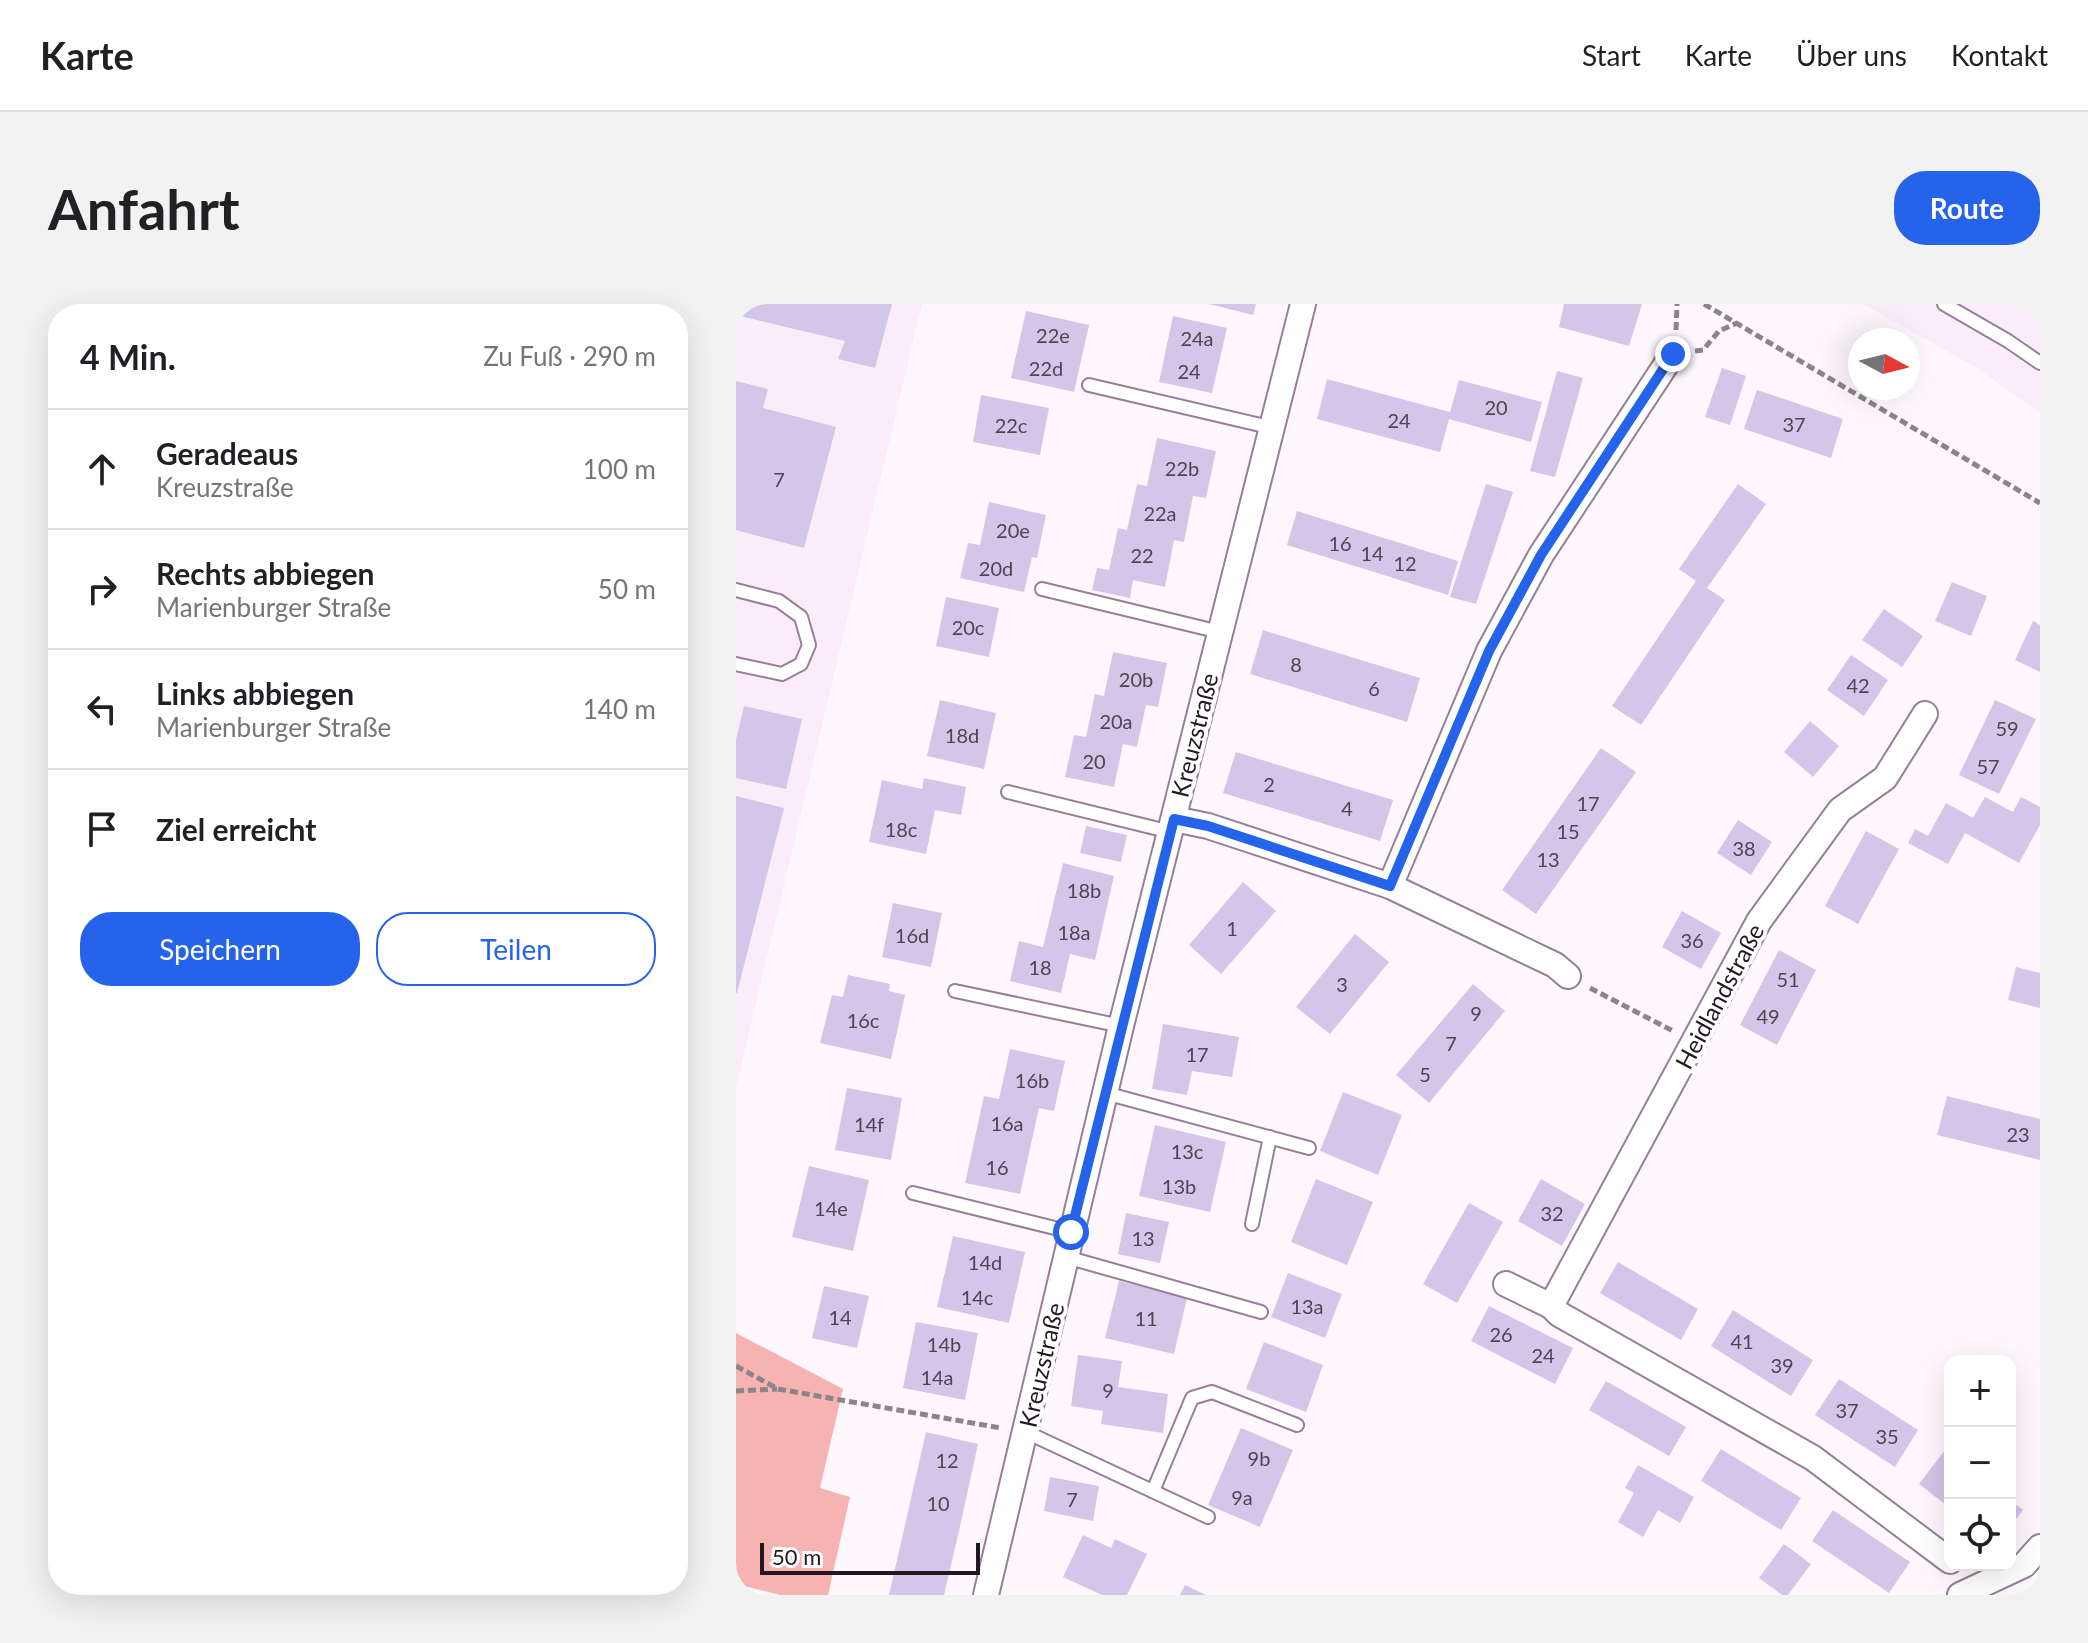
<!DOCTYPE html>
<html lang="de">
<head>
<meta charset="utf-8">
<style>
  body { margin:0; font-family:Lato,sans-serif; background:#f2f2f2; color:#202124 }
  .controls { position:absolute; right:24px; bottom:24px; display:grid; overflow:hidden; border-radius:16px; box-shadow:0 8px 32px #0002 }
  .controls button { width:72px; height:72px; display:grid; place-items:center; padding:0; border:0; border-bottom:2px solid #e0e0e0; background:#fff; color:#202124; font:40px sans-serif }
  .compass { position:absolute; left:1112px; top:24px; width:72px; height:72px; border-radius:50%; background:#fff; box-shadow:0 8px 32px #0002; rotate:97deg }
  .scale { position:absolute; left:24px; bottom:20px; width:220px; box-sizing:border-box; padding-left:8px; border:4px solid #221822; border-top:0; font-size:22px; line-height:28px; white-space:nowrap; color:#221822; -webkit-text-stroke:6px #fff; paint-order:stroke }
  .stop { position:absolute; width:24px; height:24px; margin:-18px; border:6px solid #2563eb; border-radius:50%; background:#fff }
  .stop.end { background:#2563eb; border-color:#fff; box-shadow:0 2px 8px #0008 }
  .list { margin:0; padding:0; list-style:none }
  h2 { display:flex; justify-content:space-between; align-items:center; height:104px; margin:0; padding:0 32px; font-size:34px }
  h2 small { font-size:26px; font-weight:400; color:#757577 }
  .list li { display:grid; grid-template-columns:52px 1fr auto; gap:24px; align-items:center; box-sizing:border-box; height:120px; padding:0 32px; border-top:2px solid #e0e0e0 }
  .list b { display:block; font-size:30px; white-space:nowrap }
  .list p { margin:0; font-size:26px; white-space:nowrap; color:#757577 }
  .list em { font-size:26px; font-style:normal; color:#757577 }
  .actions { display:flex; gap:16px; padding:24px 32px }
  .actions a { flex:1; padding:18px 0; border:2px solid #2563eb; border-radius:32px; text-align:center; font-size:28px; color:#2563eb }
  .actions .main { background:#2563eb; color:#fff }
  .icon { flex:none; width:44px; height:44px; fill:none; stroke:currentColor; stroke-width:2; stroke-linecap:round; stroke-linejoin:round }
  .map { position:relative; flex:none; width:1304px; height:1291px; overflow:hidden; border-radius:32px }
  header { display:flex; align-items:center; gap:48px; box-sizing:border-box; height:112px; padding:0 40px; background:#fff; border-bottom:2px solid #e0e0e0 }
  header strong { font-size:38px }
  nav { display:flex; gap:44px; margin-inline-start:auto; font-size:28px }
  .intro { display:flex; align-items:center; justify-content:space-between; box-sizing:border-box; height:192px; padding:0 48px }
  h1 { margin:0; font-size:56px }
  .button { padding:20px 36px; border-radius:32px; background:#2563eb; color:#fff; font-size:28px; font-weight:700 }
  main { display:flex; gap:48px; padding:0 48px }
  aside { flex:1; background:#fff; border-radius:32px; box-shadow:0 8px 32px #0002 }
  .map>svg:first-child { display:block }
  .built { fill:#fbecfa }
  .green { fill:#f6b3b1 }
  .building { fill:#d2c6e9 }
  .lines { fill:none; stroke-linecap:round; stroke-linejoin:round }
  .service-casing { stroke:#997e98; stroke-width:16 }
  .minor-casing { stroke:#997e98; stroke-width:28 }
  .path { stroke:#8c848c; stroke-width:5; stroke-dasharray:8 4; stroke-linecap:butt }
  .service { stroke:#fff; stroke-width:12 }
  .minor { stroke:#fff; stroke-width:24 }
  .route { stroke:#2563eb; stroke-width:10 }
  .labels { text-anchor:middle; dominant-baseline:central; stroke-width:8; stroke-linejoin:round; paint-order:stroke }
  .number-label { font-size:20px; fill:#4e4454 }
  .street-label { font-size:24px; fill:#221822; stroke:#fff }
</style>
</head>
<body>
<header>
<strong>Karte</strong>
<nav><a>Start</a><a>Karte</a><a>Über uns</a><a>Kontakt</a></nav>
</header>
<div class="intro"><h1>Anfahrt</h1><a class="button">Route</a></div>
<main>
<aside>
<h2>4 Min.<small>Zu Fuß · 290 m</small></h2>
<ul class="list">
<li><svg class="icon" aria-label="ahead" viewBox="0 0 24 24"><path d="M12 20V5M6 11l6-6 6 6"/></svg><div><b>Geradeaus</b><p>Kreuzstraße</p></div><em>100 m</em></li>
<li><svg class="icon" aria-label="right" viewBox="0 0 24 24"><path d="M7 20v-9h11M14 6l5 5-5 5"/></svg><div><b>Rechts abbiegen</b><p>Marienburger Straße</p></div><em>50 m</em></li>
<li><svg class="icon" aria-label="left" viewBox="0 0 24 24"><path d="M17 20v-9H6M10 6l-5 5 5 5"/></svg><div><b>Links abbiegen</b><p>Marienburger Straße</p></div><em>140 m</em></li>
<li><svg class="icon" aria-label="arrive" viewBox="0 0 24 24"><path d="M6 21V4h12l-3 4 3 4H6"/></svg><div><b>Ziel erreicht</b></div></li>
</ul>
<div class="actions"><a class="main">Speichern</a><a>Teilen</a></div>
</aside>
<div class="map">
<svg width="1304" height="1291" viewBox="0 0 1304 1291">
  <rect width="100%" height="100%" fill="#fef8fe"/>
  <g class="built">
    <path d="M0,0h186l-186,784z"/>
    <path d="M1127,0h177v109l-65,-46z"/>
  </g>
  <path class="green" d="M0,1029l107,56 -23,99 30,9 -22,98h-48l-44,-11z"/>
  <g class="building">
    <path d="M0,0h156l-17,64 -37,-9 7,-18 -109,-26z"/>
    <path d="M473,0h47l-3,11z"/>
    <path d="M828,0h78l-13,42 -70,-19z"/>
    <path d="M290,7l63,14 -15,67 -63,-14z"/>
    <path d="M437,12l54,12 -15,65 -53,-11z"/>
    <path d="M986,64l24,8 -16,49 -25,-8z"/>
    <path d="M821,67l26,7 -28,99 -25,-6z"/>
    <path d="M591,75l123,33 9,-32 83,22 -11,40 -82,-23 -9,33 -123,-33z"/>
    <path d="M0,77l32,8 -5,19 73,19 -32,121 -68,-18z"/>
    <path d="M1021,86l86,29 -12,39 -87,-29z"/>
    <path d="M245,91l68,13 -9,47 -67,-13z"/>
    <path d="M421,134l59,13 -10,47 -13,-2 -9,46 -10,-2 -9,47 -32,-7 -3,18 -38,-8 5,-22 12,2 9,-42 9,2 10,-46 10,2z"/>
    <path d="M750,180l27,8 -37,112 -26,-7z"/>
    <path d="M1002,180l28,20 -59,84 18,12 -84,125 -29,-19 84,-125 -17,-12z"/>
    <path d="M253,198l57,13 -9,43 -5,-1 -8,35 -64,-14 8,-35 12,2z"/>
    <path d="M561,207l161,50 -10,34 -161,-50z"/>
    <path d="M1216,278l35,14 -16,40 -36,-15z"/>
    <path d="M210,293l53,11 -10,49 -53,-11z"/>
    <path d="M1148,305l39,27 -21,31 -40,-27z"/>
    <path d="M1297,317l7,4v47l-25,-12z"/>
    <path d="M527,326l157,48 -13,44 -157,-48z"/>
    <path d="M377,348l54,11 -9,44 -12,-2 -9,42 -14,-3 -9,43 -49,-10 9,-42 12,2 9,-43 9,2z"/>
    <path d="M1115,351l37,25 -24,36 -37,-26z"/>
    <path d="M204,396l56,13 -12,56 -57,-13z"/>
    <path d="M1259,396l41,19 -37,75 -40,-19z"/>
    <path d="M8,402l58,13 -16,70 -50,-11v-38z"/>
    <path d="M1074,417l29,25 -26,31 -29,-25z"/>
    <path d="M865,444l35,24 -100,142 -34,-24z"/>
    <path d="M500,448l157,48 -13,41 -157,-48z"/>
    <path d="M188,474l42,9 -5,28 -26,-5 -9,44 -57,-12 13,-62 40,9z"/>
    <path d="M0,492l48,12 -47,185h-1z"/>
    <path d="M1249,493l28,15 8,-15 19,10v18l-21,38 -54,-30 -17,31 -40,-21 7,-14 13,7 18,-33 27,15z"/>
    <path d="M1002,516l34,22 -21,33 -34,-22z"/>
    <path d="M350,522l41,9 -6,27 -41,-9z"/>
    <path d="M1130,527l33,18 -41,75 -33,-18z"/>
    <path d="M327,559l51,13 -19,84 -25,-6 -9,39 -51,-12 9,-40 24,6z"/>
    <path d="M507,578l33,29 -55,63 -32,-29z"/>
    <path d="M157,599l49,10 -11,54 -49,-10z"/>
    <path d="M946,607l39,22 -20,36 -39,-22z"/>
    <path d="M619,630l34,28 -59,72 -34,-27z"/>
    <path d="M1043,646l37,20 -39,75 -37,-20z"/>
    <path d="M1280,663l24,6v35l-32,-8z"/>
    <path d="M112,671l42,9 -1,7 16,4 -14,64 -71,-16 12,-48 11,2z"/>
    <path d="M737,680l32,27 -76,92 -33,-28z"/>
    <path d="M427,720l76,13 -7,40 -40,-6 -5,24 -35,-6z"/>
    <path d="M274,745l55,12 -11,50 -15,-3 -19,86 -55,-11 19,-87 15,3z"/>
    <path d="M111,784l55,10 -11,62 -56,-10z"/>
    <path d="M607,788l59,23 -24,60 -58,-24z"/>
    <path d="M1211,792l93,23v41l-103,-25z"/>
    <path d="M419,821l71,17 -16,70 -71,-16z"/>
    <path d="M73,862l60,14 -16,71 -61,-14z"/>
    <path d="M580,875l57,23 -26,63 -56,-23z"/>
    <path d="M805,875l44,25 -23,42 -44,-25z"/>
    <path d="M733,899l34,19 -46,81 -34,-19z"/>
    <path d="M390,909l43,9 -9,41 -42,-9z"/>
    <path d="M217,932l72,16 -16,71 -72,-16z"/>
    <path d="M882,958l80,47 -17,31 -81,-47z"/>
    <path d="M552,969l54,21 -17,44 -54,-21z"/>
    <path d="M383,977l68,17 -13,56 -69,-16z"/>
    <path d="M88,982l45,10 -12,52 -45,-10z"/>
    <path d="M753,1002l84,42 -18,36 -84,-43z"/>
    <path d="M997,1006l80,50 -22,36 -80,-50z"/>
    <path d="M180,1018l62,11 -13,67 -62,-12z"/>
    <path d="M528,1038l59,23 -17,47 -60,-23z"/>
    <path d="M342,1051l44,6 -4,26 50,7 -5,39 -62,-9 2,-13 -32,-5z"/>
    <path d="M1103,1075l79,51 -23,37 -80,-52z"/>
    <path d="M870,1077l80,46 -17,29 -80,-46z"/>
    <path d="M505,1124l52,22 -33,77 -52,-22z"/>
    <path d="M190,1128l52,12 -19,87 -15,64h-55z"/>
    <path d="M985,1145l80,49 -20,32 -80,-49z"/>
    <path d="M1209,1146l5,4v54l-31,-24z"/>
    <path d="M902,1161l56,32 -14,26 -22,-13 -15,27 -25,-15 16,-29 -9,-5z"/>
    <path d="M314,1173l49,9 -6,35 -49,-10z"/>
    <path d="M1274,1196l13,10 -13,17z"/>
    <path d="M1097,1206l77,52 -21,31 -77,-52z"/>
    <path d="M347,1231l28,13 4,-9 32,15 -20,41h-25l-39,-18z"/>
    <path d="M1048,1240l27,20 -23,31h-6l-23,-17z"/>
    <path d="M449,1281l21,10h-26z"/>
  </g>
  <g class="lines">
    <defs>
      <g id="service">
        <path d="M1208,0l64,37 32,22"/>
        <path d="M353,81l184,43"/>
        <path d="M306,285l178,43"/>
        <path d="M0,286l43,11 22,16 8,28 -8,19 -19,10 -46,-10"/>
        <path d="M272,488l163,40"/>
        <path d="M219,687l166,35"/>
        <path d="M369,789l204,55"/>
        <path d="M177,889l158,39"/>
        <path d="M516,920l18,-87"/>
        <path d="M330,953l195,55"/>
        <path d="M290,1128l182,85"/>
        <path d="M417,1187l39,-93 20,-6 85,33"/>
      </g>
      <g id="minor">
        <path d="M1189,410l-40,64 -45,32 -81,111 -208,385 8,8 254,144 137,103"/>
        <path d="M438,515l34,7 182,60 99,-235 52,-96 132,-201"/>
        <path d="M654,582l165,79 13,11"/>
        <path d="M770,980l45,22"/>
        <path d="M250,1291l135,-569 182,-722"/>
        <path d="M1224,1291l64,-30 16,-18"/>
      </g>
    </defs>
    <use href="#service" class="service-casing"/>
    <use href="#minor" class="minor-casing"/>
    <g class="path">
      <path d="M968,0l336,199"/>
      <path d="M940,26l1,-26"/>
      <path d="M959,47l8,-1 16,-19 18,-8"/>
      <path d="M854,684l83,43"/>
      <path d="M0,1062l42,23 223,39"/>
      <path d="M0,1087l41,-2"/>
      <path d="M0,1290l4,1"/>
    </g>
    <use href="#service" class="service"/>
    <use href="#minor" class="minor"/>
  </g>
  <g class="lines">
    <path class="route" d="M335,928l103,-413 34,7 182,60 99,-235 52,-96 132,-201"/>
  </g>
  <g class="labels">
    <g class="number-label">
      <text x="317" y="31">22e</text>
      <text x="461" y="34">24a</text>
      <text x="310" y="64">22d</text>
      <text x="453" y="67">24</text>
      <text x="760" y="103">20</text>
      <text x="663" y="116">24</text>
      <text x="1058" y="120">37</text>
      <text x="275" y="121">22c</text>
      <text x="446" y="164">22b</text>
      <text x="43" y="175">7</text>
      <text x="424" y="209">22a</text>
      <text x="277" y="226">20e</text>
      <text x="604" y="239">16</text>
      <text x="636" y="249">14</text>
      <text x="406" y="251">22</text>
      <text x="669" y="259">12</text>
      <text x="260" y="264">20d</text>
      <text x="232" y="323">20c</text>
      <text x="560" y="360">8</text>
      <text x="400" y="375">20b</text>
      <text x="1122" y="381">42</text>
      <text x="638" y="384">6</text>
      <text x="380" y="417">20a</text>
      <text x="1271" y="424">59</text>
      <text x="226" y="431">18d</text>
      <text x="358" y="457">20</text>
      <text x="1252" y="462">57</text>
      <text x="533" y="480">2</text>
      <text x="852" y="499">17</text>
      <text x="611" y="504">4</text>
      <text x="165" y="525">18c</text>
      <text x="832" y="527">15</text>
      <text x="1008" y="544">38</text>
      <text x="812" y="555">13</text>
      <text x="348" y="586">18b</text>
      <text x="496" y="624">1</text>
      <text x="338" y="628">18a</text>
      <text x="176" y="631">16d</text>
      <text x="956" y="636">36</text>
      <text x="304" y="663">18</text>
      <text x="1052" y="675">51</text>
      <text x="606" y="680">3</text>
      <text x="740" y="709">9</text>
      <text x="1032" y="712">49</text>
      <text x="127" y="716">16c</text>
      <text x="715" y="739">7</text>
      <text x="461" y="750">17</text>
      <text x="689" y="770">5</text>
      <text x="296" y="776">16b</text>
      <text x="271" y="819">16a</text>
      <text x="133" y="820">14f</text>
      <text x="1282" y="830">23</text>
      <text x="451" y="847">13c</text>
      <text x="261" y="863">16</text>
      <text x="443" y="882">13b</text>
      <text x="95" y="904">14e</text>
      <text x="816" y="909">32</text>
      <text x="407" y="934">13</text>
      <text x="249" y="958">14d</text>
      <text x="241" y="993">14c</text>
      <text x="571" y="1002">13a</text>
      <text x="104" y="1013">14</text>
      <text x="410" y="1014">11</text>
      <text x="765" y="1030">26</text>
      <text x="1006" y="1037">41</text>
      <text x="208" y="1040">14b</text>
      <text x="807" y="1051">24</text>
      <text x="1046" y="1061">39</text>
      <text x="201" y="1073">14a</text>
      <text x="372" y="1086">9</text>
      <text x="1111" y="1106">37</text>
      <text x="1151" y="1132">35</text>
      <text x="523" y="1154">9b</text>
      <text x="211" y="1156">12</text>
      <text x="506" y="1193">9a</text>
      <text x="336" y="1195">7</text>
      <text x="202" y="1199">10</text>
    </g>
    <g class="street-label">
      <text transform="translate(458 431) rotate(-76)">Kreuzstraße</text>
      <text transform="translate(983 692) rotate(-62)">Heidlandstraße</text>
      <text transform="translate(305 1061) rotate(-77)">Kreuzstraße</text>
    </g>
  </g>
</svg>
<div class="controls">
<button>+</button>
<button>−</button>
<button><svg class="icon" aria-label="locate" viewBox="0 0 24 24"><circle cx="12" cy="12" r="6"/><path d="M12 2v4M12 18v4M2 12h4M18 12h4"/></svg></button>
</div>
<svg class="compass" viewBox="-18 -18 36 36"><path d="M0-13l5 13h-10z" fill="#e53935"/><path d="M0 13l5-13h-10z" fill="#757577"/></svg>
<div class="scale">50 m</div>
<div class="stop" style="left:335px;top:928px"></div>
<div class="stop end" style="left:937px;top:50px"></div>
</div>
</main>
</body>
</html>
